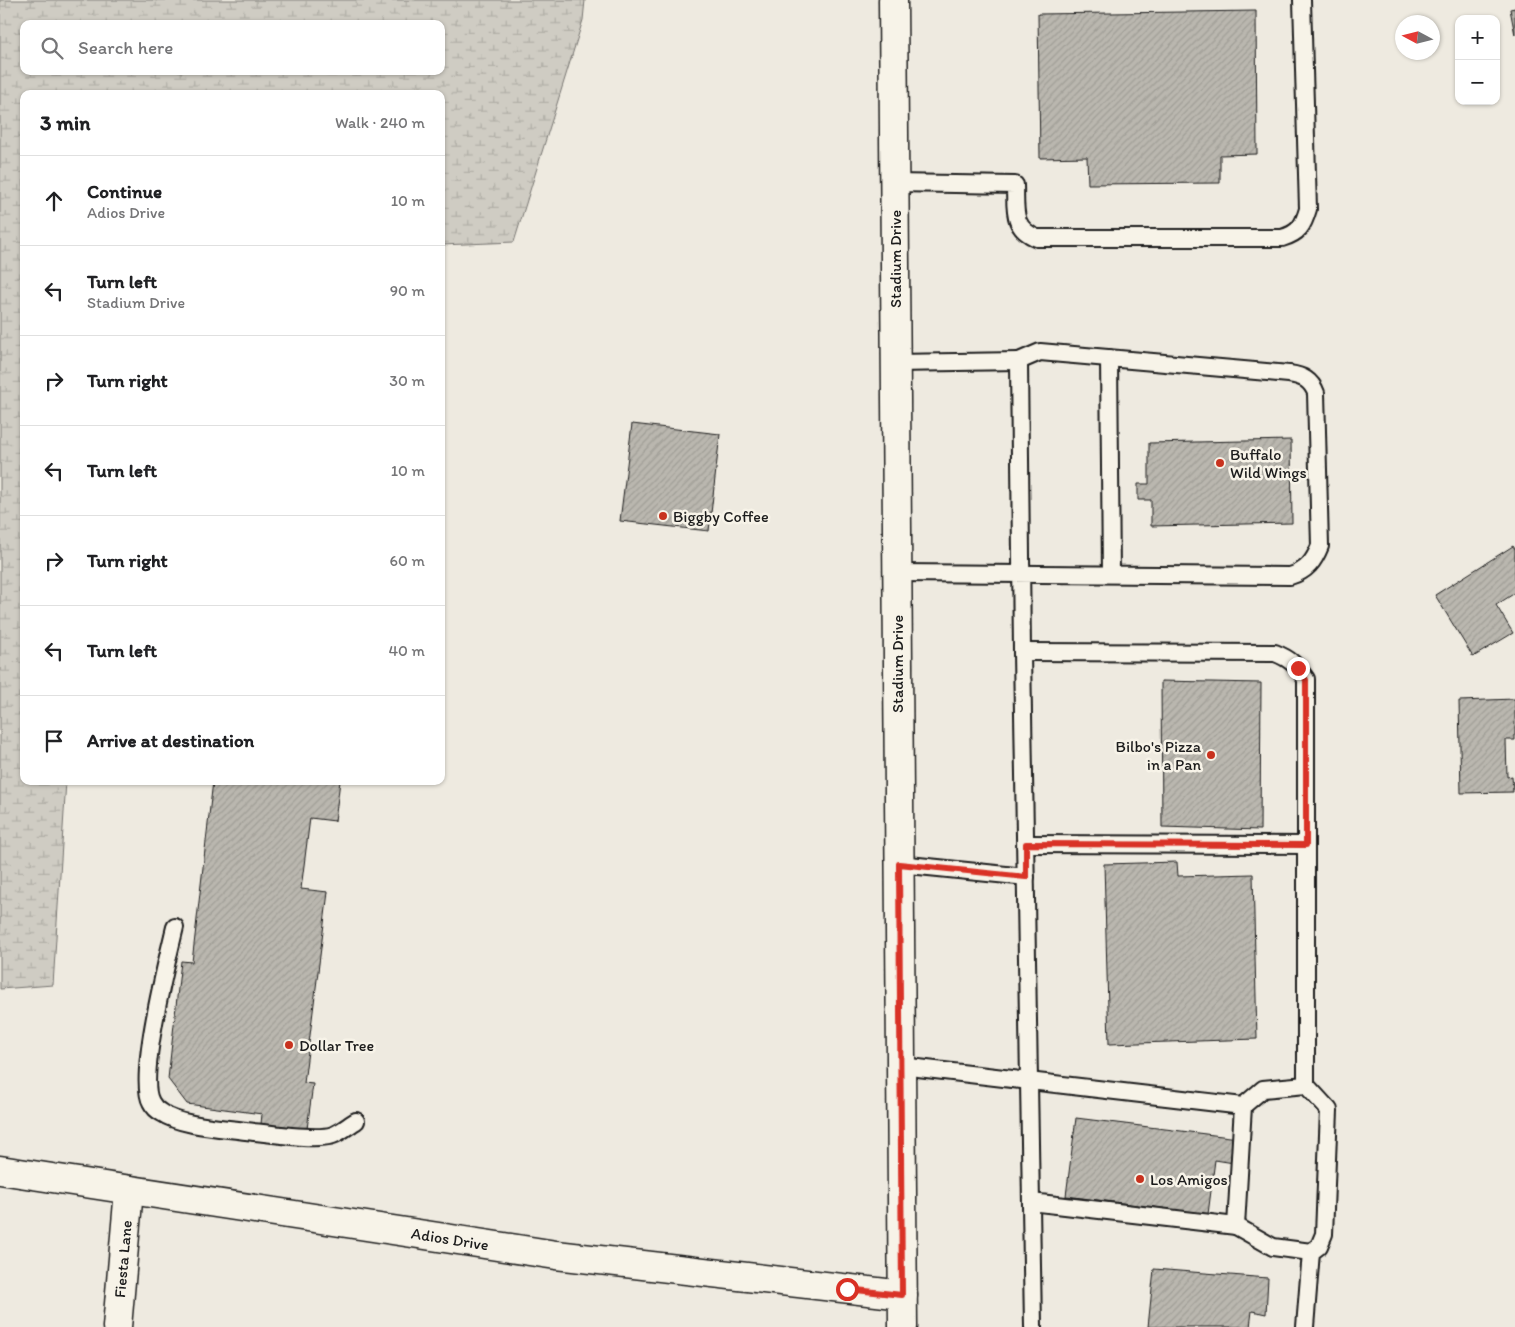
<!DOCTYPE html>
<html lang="en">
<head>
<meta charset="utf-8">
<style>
  body { margin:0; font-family:Itim,sans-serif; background:#f2f2f2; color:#202124 }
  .controls { position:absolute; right:15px; top:15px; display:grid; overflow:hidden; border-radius:10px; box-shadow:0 1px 4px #0004 }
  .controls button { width:45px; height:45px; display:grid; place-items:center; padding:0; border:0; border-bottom:1px solid #e0e0e0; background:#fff; color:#202124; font:25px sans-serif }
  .compass { position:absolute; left:1395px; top:15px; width:45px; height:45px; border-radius:50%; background:#fff; box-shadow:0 1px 4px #0004; rotate:277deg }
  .stop { position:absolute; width:15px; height:15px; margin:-11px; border:4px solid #d93025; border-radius:50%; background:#fff }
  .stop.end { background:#d93025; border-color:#fff; box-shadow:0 1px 5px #0008 }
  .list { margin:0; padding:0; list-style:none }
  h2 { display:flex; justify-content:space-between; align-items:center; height:65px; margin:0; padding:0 20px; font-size:21px }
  h2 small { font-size:16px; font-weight:400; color:#757577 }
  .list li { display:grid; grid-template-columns:32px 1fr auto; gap:15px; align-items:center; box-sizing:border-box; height:90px; padding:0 20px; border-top:1px solid #e0e0e0 }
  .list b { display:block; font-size:19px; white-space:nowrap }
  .list p { margin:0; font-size:16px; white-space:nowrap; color:#757577 }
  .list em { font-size:16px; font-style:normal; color:#757577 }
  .icon { flex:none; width:28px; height:28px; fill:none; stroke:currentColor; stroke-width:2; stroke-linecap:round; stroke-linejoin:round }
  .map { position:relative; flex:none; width:1515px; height:1327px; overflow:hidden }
  .search { position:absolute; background:#fff; box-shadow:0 1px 4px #0004; left:20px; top:20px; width:425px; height:55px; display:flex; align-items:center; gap:12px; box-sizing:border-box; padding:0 18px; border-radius:10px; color:#757577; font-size:19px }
  .panel { position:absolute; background:#fff; box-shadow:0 1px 4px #0004; left:20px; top:90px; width:425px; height:695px; border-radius:10px }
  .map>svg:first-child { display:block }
  .wetland { fill:url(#wetland-marsh); stroke:#767470; fill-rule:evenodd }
  .building { fill:url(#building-hatch); stroke:#1c1c1c }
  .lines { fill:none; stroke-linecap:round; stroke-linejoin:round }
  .lane-casing { stroke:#1c1c1c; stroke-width:20 }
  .street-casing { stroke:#1c1c1c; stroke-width:31 }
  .primary-casing { stroke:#1c1c1c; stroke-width:31 }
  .lane { stroke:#f7f3e8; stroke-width:16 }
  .street { stroke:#f7f3e8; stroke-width:28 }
  .primary { stroke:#f7f3e8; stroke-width:28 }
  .route { stroke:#d93025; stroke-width:6 }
  .poi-dot { fill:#c8321e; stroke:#f7f3e8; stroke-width:2 }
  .labels { text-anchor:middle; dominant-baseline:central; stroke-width:5; stroke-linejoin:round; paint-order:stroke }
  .street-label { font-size:16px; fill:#1c1c1c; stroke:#f7f3e8 }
  .poi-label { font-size:16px; fill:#1c1c1c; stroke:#f7f3e8; text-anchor:start }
</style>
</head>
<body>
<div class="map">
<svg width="1515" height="1327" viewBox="0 0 1515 1327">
  <defs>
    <pattern id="wetland-marsh" width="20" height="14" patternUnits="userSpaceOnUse" patternTransform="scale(1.25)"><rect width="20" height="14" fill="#cfccc3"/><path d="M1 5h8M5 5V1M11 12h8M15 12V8" fill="none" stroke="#b1afa7"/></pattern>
    <pattern id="building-hatch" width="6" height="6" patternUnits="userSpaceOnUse" patternTransform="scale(1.25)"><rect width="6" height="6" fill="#bab7af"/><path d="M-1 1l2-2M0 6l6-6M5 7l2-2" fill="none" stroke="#9f9d96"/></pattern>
  </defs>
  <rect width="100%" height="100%" fill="#eeeae0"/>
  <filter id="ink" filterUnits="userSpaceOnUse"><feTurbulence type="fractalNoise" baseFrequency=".02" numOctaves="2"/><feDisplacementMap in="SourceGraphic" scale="10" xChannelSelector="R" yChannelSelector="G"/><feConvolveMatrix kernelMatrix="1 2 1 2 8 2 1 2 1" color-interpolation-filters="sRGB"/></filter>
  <g filter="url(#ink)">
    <path class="wetland" d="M0,0h585l-2,20 -69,222 -73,3v-151h-417v687h42l-13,204 -53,4zM24,24h417v47h-417z"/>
    <g class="building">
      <path d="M1515,8v27l-5,-26z"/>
      <path d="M1256,11l1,143 -37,1v28l-132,1 -1,-27 -47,1 -2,-144z"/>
      <path d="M632,424l88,10 -11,97 -89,-10z"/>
      <path d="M1291,440l1,83 -141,3v-26h-13v-16h11v-41z"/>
      <path d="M1513,546l2,3v44l-19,12 17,28 -40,24 -38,-62z"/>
      <path d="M1161,681l100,2 -1,147 -98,-3z"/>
      <path d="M1515,699v41h-9l1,37 5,-1 1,16 -52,1 -2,-92z"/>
      <path d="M213,781h127l-5,40 -25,-3 -9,71 27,3 -24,191 9,1 -6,45 -46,-5 1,-10 -75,-10 -19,-25 13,-118 11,1z"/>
      <path d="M1177,862l1,14 75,-2 4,165 -148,5 -5,-180z"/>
      <path d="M1076,1118l162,20 -4,25 -19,-3 -7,54 -142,-18z"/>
      <path d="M1154,1269l114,9 -2,36 -14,-3 -2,16h-102z"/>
    </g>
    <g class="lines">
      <defs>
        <g id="lane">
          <path d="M894,183l121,2c1,23 -4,43 22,53h245c17,-5 21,-12 26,-29l-6,-209"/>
          <path d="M1109,358l2,216"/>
          <path d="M895,363l124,-2"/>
          <path d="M897,573l393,3c17,-5 24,-15 30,-30l-4,-153c-5,-13 -13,-17 -27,-19l-249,-22 -21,9 3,291 11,675"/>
          <path d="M1022,652l253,1c16,6 22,13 31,26v406l23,25 -5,124 -5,12 -8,6 -6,75"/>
          <path d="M1026,844l280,1"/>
          <path d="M899,864l127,13"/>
          <path d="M175,927c-7,30 -38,151 -24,175 2,4 7,9 11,11 18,13 62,15 84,18 19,2 71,10 87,4 8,-3 16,-10 23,-14"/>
          <path d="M901,1066l342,40 20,-17 43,-4"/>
          <path d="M1243,1106l-7,120 37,21 38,5"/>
          <path d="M1031,1202l205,24"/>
        </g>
        <g id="street">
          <path d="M0,1170l556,85 347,40"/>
          <path d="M117,1327l12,-137"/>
        </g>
        <path id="primary" d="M893,0l10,1327"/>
      </defs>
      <use href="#lane" class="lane-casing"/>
      <use href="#street" class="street-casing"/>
      <use href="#primary" class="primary-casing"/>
      <use href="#lane" class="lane"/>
      <use href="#street" class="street"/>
      <use href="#primary" class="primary"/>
    </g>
  </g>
  <g class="lines" filter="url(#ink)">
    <path class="route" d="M847,1289l55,6 -3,-431 127,13v-33l280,1v-165l-8,-12"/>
  </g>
  <g class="poi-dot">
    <circle cx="1220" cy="463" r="5"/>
    <circle cx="663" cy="516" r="5"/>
    <circle cx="1211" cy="755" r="5"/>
    <circle cx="289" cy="1045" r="5"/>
    <circle cx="1140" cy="1179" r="5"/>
  </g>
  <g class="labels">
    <g class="street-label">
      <text transform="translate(895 259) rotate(-90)">Stadium Drive</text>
      <text transform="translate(897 664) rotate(-90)">Stadium Drive</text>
      <text transform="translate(450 1239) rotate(9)">Adios Drive</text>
      <text transform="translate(123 1259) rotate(-85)">Fiesta Lane</text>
    </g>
    <g class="poi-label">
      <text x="1230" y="454">Buffalo<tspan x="1230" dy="18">Wild Wings</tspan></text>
      <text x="673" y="516">Biggby Coffee</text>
      <text x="1201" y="746" text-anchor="end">Bilbo's Pizza<tspan x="1201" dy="18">in a Pan</tspan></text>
      <text x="299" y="1045">Dollar Tree</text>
      <text x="1150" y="1179">Los Amigos</text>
    </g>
  </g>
</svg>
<div class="controls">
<button>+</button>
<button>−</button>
</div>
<svg class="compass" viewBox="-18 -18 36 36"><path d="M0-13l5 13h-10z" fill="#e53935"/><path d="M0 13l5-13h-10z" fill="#757577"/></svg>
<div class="stop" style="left:847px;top:1289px"></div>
<div class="stop end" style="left:1298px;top:668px"></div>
<div class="search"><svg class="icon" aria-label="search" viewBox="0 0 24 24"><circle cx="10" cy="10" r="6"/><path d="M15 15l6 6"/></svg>Search here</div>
<section class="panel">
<h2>3 min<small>Walk · 240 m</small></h2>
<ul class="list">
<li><svg class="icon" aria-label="ahead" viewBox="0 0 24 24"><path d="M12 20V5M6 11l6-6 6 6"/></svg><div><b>Continue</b><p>Adios Drive</p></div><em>10 m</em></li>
<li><svg class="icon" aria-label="left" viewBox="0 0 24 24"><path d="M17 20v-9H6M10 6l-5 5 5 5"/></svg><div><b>Turn left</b><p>Stadium Drive</p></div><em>90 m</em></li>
<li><svg class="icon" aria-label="right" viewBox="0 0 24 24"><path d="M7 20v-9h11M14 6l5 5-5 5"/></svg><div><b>Turn right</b></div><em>30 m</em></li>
<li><svg class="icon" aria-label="left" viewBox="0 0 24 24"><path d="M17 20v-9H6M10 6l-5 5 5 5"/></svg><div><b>Turn left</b></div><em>10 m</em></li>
<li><svg class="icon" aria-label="right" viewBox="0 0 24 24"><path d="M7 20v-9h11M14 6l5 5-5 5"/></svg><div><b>Turn right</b></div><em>60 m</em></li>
<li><svg class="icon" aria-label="left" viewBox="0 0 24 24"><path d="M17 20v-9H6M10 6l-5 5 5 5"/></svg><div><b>Turn left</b></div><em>40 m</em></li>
<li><svg class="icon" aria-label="arrive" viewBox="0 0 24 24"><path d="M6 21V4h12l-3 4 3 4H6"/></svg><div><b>Arrive at destination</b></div></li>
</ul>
</section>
</div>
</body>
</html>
